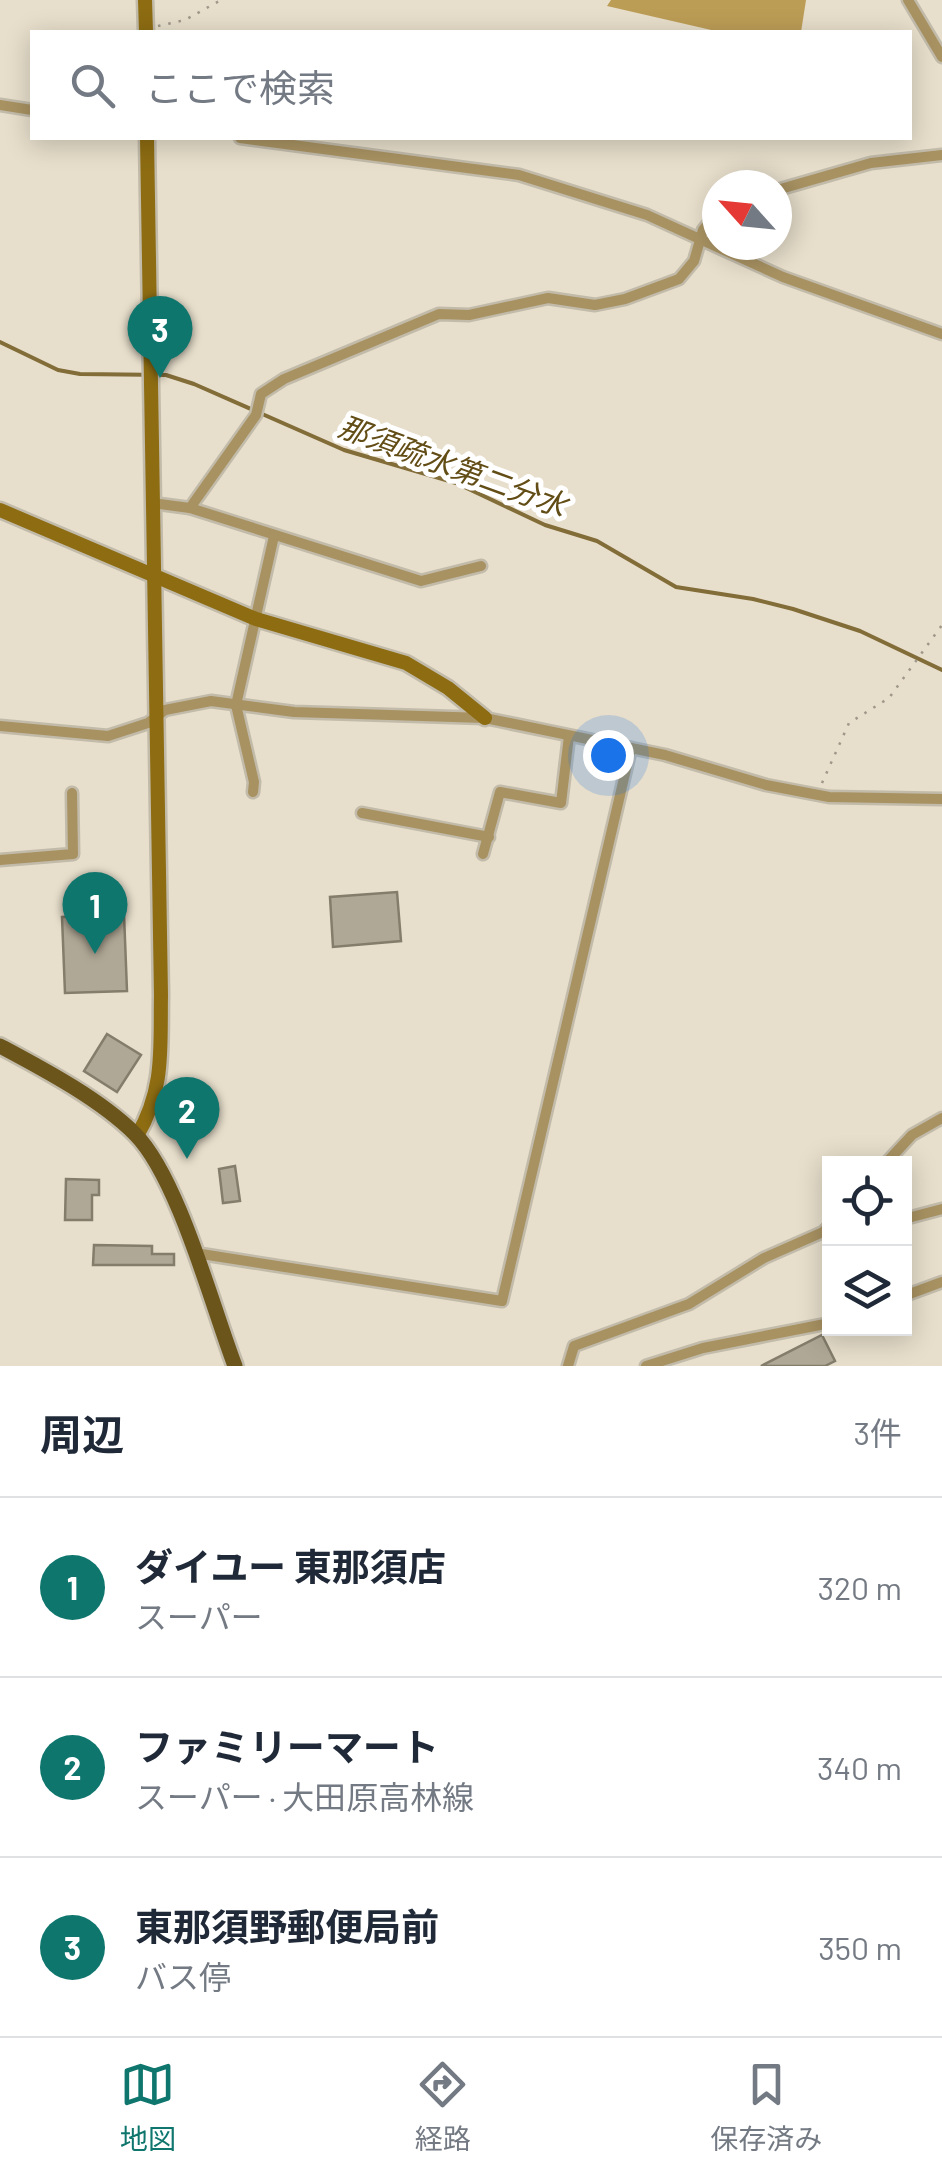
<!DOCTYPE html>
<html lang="ja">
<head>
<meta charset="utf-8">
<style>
  body { margin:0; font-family:Barlow,"Noto Sans JP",sans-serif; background:#f2f2f3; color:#1f2937 }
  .controls { position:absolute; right:30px; bottom:30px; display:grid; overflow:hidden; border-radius:0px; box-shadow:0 5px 25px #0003 }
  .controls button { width:90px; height:90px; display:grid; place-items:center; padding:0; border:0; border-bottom:2px solid #e0e1e3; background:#fff; color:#1f2937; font:50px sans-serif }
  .compass { position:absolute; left:702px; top:170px; width:90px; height:90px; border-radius:50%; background:#fff; box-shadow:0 5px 25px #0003; rotate:297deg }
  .you { position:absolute; left:608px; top:755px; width:35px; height:35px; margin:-25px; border:8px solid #fff; border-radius:50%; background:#1a73e8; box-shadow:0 0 0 15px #1a73e833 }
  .badge { display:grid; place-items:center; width:65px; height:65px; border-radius:50%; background:#0f766e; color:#fff; font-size:32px; font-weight:700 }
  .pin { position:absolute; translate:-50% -82px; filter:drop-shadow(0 2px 5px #0008) }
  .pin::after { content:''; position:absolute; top:52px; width:35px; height:30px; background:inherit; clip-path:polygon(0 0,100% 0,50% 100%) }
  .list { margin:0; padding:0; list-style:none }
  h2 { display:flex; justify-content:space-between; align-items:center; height:130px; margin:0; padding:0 40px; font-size:42px }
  h2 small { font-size:32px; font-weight:400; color:#747a83 }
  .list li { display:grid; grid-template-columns:65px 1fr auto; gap:30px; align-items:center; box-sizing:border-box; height:180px; padding:0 40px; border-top:2px solid #e0e1e3 }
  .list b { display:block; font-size:38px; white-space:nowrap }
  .list p { margin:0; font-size:32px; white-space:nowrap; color:#747a83 }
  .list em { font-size:32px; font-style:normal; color:#747a83 }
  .icon { flex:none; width:55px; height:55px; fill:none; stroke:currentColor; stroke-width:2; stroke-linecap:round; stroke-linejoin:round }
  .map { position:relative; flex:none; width:942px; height:1366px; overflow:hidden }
  .search { position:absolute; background:#fff; box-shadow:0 5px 25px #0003; left:30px; right:30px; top:30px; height:110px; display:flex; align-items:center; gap:25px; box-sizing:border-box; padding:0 35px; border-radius:0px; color:#747a83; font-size:38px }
  .sheet { height:670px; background:#fff }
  nav { display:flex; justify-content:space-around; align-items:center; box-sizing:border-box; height:140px; border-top:2px solid #e0e1e3; background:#fff; font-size:28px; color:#747a83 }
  nav a { display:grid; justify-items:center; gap:5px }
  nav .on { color:#0f766e }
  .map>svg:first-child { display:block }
  .forest { fill:#bc9d56 }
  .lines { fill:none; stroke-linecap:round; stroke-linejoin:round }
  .stream { stroke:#826c38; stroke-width:4 }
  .building { fill:#b0a896; stroke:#847d6c; stroke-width:2.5 }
  .street-casing { stroke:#c2bbaa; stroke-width:15 }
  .secondary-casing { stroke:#c2bbaa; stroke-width:19 }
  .primary-casing { stroke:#c2bbaa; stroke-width:20 }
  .path { stroke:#9f988a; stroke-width:2.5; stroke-dasharray:2.5 8; stroke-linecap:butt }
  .street { stroke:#a89262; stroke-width:10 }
  .secondary { stroke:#8d6c12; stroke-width:14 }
  .primary { stroke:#6c551b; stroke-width:15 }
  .labels { text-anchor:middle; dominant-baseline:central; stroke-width:10; stroke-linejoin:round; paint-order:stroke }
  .water-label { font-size:30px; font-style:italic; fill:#634d16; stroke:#fff }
</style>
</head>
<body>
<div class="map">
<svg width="942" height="1366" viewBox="0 0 942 1366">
  <rect width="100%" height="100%" fill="#e7decb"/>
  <path class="forest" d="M611,0h195l-5,32h-81l-113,-26z"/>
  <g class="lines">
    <path class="stream" d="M0,342l58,28 22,4 86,1 28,9 150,66 112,33 89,42 52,16 79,46 77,12 40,10 67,22 82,39"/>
  </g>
  <g class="building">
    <path d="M397,892l4,49 -68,6 -3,-50z"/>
    <path d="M124,914l3,77 -62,2 -3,-76z"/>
    <path d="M107,1034l34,21 -24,37 -33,-21z"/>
    <path d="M235,1166l5,35 -17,2 -4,-34z"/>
    <path d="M66,1179l33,1v15h-7v25h-27z"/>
    <path d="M94,1245l58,1v8h22v11h-81z"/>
    <path d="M822,1335l13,26 -10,5h-64z"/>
  </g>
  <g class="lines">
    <defs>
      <g id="street">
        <path d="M908,0l34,57"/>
        <path d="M0,105l32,5"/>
        <path d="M240,138l279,37 128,40 136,62 159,57"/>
        <path d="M777,190l94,-27 71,-8"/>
        <path d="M152,503l38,5 66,-93 5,-21 23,-15 155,-65 30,1 79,-17 47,7 30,-6 54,-20 15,-18 9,-31 14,-17"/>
        <path d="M190,508l231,73 60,-15"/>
        <path d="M0,726l108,10 40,-13 17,-13 46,-9 83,11 191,6 180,37 101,30 63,12 113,2"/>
        <path d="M253,792l1,-10 -18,-77 38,-169"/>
        <path d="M362,813l127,24"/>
        <path d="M483,854l17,-62 61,11 8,-67"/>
        <path d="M0,860l73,-6 -1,-61"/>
        <path d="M885,1164l27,-29 30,-17"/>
        <path d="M904,1219l38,-10"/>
        <path d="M195,1253l307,48 129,-553"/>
        <path d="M904,1296l38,-14"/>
        <path d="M568,1366l6,-20 115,-42 75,-46 59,-26 7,-7"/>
        <path d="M646,1366l57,-18 127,-25"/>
      </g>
      <g id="secondary">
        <path d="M145,0l1,32"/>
        <path d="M0,510l256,109 150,44 42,25 37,30"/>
        <path d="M137,1136c28,-48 23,-87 24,-141l-14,-857"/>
      </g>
      <path id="primary" d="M0,1046c43,23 100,53 135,88 43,43 77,172 100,232"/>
    </defs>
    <use href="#street" class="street-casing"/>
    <use href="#secondary" class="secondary-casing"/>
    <use href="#primary" class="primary-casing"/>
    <g class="path">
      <path d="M158,26l27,-6 36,-20"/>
      <path d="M822,783l27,-60 40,-25 53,-73"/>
    </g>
    <use href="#street" class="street"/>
    <use href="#secondary" class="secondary"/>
    <use href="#primary" class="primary"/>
  </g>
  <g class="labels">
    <g class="water-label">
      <text transform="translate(453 465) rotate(20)">那須疏水第二分水</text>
    </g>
  </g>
</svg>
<div class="controls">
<button><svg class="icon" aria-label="locate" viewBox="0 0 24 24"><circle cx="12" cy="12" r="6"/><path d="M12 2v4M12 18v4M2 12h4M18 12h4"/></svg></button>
<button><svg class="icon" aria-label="layers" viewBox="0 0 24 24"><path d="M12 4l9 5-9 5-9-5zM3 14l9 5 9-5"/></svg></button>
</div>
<svg class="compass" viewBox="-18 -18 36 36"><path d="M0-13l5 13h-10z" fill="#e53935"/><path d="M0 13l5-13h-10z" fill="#747a83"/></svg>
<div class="you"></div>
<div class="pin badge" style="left:95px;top:954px">1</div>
<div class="pin badge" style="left:187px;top:1159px">2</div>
<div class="pin badge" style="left:160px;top:378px">3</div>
<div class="search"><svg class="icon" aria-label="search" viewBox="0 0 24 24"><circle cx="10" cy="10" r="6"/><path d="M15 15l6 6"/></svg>ここで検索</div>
</div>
<section class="sheet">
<h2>周辺<small>3件</small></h2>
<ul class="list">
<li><span class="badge">1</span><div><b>ダイユー 東那須店</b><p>スーパー</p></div><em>320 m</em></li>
<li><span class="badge">2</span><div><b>ファミリーマート</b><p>スーパー · 大田原高林線</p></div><em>340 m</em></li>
<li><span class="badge">3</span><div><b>東那須野郵便局前</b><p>バス停</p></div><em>350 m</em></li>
</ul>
</section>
<nav>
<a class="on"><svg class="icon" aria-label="map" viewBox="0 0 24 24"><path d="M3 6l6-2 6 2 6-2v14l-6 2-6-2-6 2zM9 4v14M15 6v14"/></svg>地図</a>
<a><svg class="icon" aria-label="directions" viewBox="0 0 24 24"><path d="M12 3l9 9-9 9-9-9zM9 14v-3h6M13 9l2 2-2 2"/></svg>経路</a>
<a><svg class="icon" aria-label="saved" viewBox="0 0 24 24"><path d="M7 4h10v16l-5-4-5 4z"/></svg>保存済み</a>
</nav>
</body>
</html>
